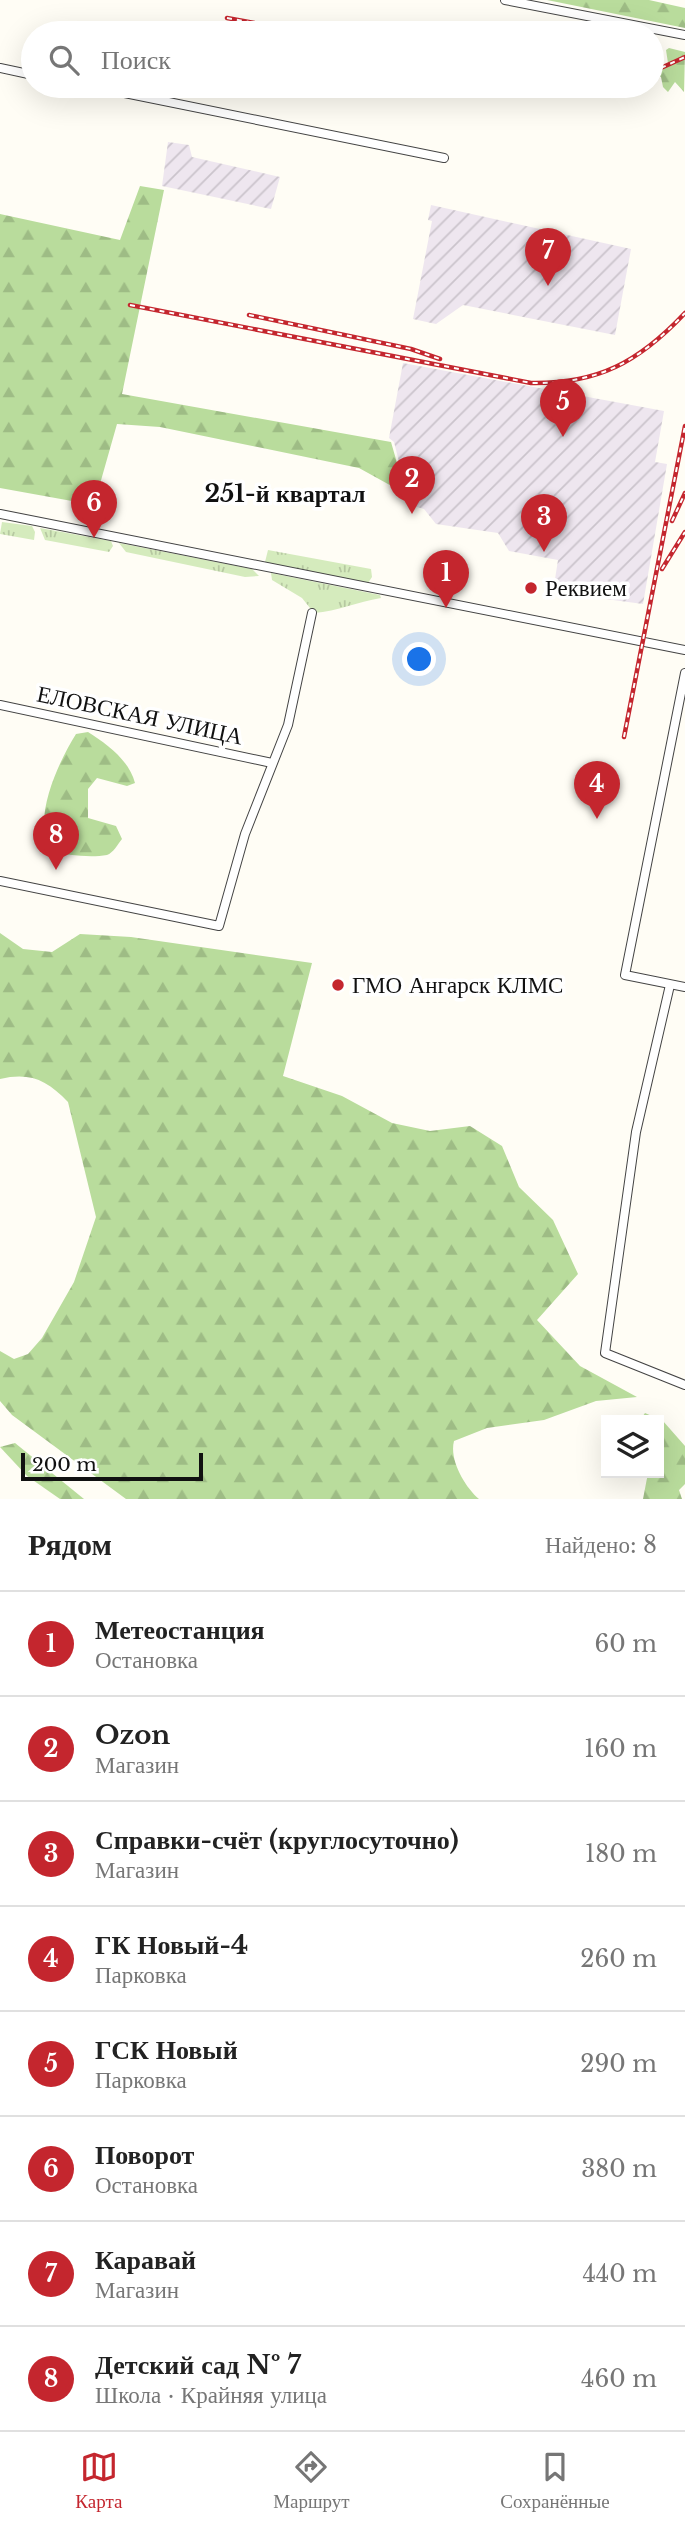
<!DOCTYPE html>
<html lang="ru">
<head>
<meta charset="utf-8">
<style>
  body { margin:0; font-family:"Libre Baskerville",serif; background:#f2f2f2; color:#222 }
  .controls { position:absolute; right:21px; bottom:21px; display:grid; overflow:hidden; border-radius:0px; box-shadow:0 7px 28px #0002 }
  .controls button { width:63px; height:63px; display:grid; place-items:center; padding:0; border:0; border-bottom:2px solid #e0e0e0; background:#fff; color:#222; font:35px sans-serif }
  .scale { position:absolute; left:21px; bottom:18px; width:182px; box-sizing:border-box; padding-left:7px; border:4px solid #111; border-top:0; font-size:19px; line-height:24px; white-space:nowrap; color:#111; -webkit-text-stroke:5px #fff; paint-order:stroke }
  .you { position:absolute; left:420px; top:660px; width:24px; height:24px; margin:-18px; border:5px solid #fff; border-radius:50%; background:#1a73e8; box-shadow:0 0 0 10px #1a73e833 }
  .badge { display:grid; place-items:center; width:46px; height:46px; border-radius:50%; background:#c4262e; color:#fff; font-size:23px; font-weight:700 }
  .pin { position:absolute; translate:-50% -58px; filter:drop-shadow(0 2px 4px #0008) }
  .pin::after { content:''; position:absolute; top:37px; width:24px; height:21px; background:inherit; clip-path:polygon(0 0,100% 0,50% 100%) }
  .list { margin:0; padding:0; list-style:none }
  h2 { display:flex; justify-content:space-between; align-items:center; height:91px; margin:0; padding:0 28px; font-size:30px }
  h2 small { font-size:23px; font-weight:400; color:#767676 }
  .list li { display:grid; grid-template-columns:46px 1fr auto; gap:21px; align-items:center; box-sizing:border-box; height:105px; padding:0 28px; border-top:2px solid #e0e0e0 }
  .list b { display:block; font-size:26px; white-space:nowrap }
  .list p { margin:0; font-size:23px; white-space:nowrap; color:#767676 }
  .list em { font-size:23px; font-style:normal; color:#767676 }
  .icon { flex:none; width:38px; height:38px; fill:none; stroke:currentColor; stroke-width:2; stroke-linecap:round; stroke-linejoin:round }
  .map { position:relative; flex:none; width:685px; height:1499px; overflow:hidden }
  .search { position:absolute; background:#fff; box-shadow:0 7px 28px #0002; left:21px; right:21px; top:21px; height:77px; display:flex; align-items:center; gap:18px; box-sizing:border-box; padding:0 24px; border-radius:38px; color:#767676; font-size:26px }
  .sheet { height:931px; background:#fff }
  nav { display:flex; justify-content:space-around; align-items:center; box-sizing:border-box; height:98px; border-top:2px solid #e0e0e0; background:#fff; font-size:19px; color:#767676 }
  nav a { display:grid; justify-items:center; gap:4px }
  nav .on { color:#c4262e }
  .map>svg:first-child { display:block }
  .industrial { fill:url(#industrial-furrows) }
  .grass { fill:url(#grass-tufts) }
  .forest { fill:url(#forest-firs) }
  .lines { fill:none; stroke-linecap:round; stroke-linejoin:round }
  .minor-casing { stroke:#444; stroke-width:10 }
  .minor { stroke:#fff; stroke-width:8 }
  .rail-casing { stroke:#c4262e; stroke-width:4.5 }
  .rail { stroke:#fff; stroke-width:2; stroke-dasharray:5; stroke-linecap:butt }
  .poi-dot { fill:#c4262e; stroke:#fff; stroke-width:2.5 }
  .labels { text-anchor:middle; dominant-baseline:central; stroke-width:7; stroke-linejoin:round; paint-order:stroke }
  .poi-label { font-size:23px; fill:#111; stroke:#fff; text-anchor:start }
  .street-label { font-size:23px; fill:#111; stroke:#fff }
  .neighbourhood-label { font-size:24px; font-weight:bold; fill:#111; stroke:#fff }
</style>
</head>
<body>
<div class="map">
<svg width="685" height="1499" viewBox="0 0 685 1499">
  <defs>
    <pattern id="industrial-furrows" width="10" height="10" patternUnits="userSpaceOnUse" patternTransform="scale(1.75)"><rect width="10" height="10" fill="#eee6ef"/><path d="M-1 1l2-2M0 10L10 0M9 11l2-2" fill="none" stroke="#cbc4cc"/></pattern>
    <pattern id="grass-tufts" width="24" height="20" patternUnits="userSpaceOnUse" patternTransform="scale(1.75)"><rect width="24" height="20" fill="#d5ebbd"/><path d="M3 7l-1-3M5 7V3M7 7l1-3M15 17l-1-3M17 17v-4M19 17l1-3" fill="none" stroke="#b6c8a1"/></pattern>
    <pattern id="forest-firs" width="22" height="20" patternUnits="userSpaceOnUse" patternTransform="scale(1.75)"><rect width="22" height="20" fill="#b9dc9c"/><path d="M5 1l3.5 6h-7zM16 11l3.5 6h-7z" fill="#9ebc85"/></pattern>
  </defs>
  <rect width="100%" height="100%" fill="#fffdf5"/>
  <g class="industrial">
    <path d="M168,142l21,3 3,12 88,20 -9,32 -109,-23z"/>
    <path d="M431,205l200,44 -16,86 -152,-30 -27,19 -23,-5 19,-98 -4,-1z"/>
    <path d="M403,363l261,48 -9,51 12,2 -24,140 -90,-12 5,-32 -49,-9 -11,-18 -62,-9 -12,-15 -14,-4 -16,-63 -5,-4z"/>
  </g>
  <g class="grass">
    <path d="M2,522l30,4 3,6 -1,8 -34,-6z"/>
    <path d="M40,528l71,13 2,5 -4,6 -64,-12z"/>
    <path d="M119,543l133,26 7,7 -14,1 -119,-25z"/>
    <path d="M268,550l103,19 1,8 -4,6 -103,-21z"/>
    <path d="M271,573l109,22 1,3c-24,4 -43,13 -67,15l-12,-15 -30,-18z"/>
  </g>
  <g class="forest">
    <path d="M547,0h102l36,8v20z"/>
    <path d="M669,48l16,4 -1,40 -9,-10 -7,10 -5,-5 -2,-10 -7,-4 -1,-4 15,-6 -2,-13z"/>
    <path d="M140,186l24,4 -42,204 269,48 15,52 -47,-26 -199,-41 -43,-3 -23,81 -94,-17v-274l120,26z"/>
    <path d="M88,732c19,12 41,28 47,51l-8,3 -30,-8 -9,11v29l28,8 6,13c-4,5 -9,14 -15,16 -17,3 -41,0 -57,-4 -18,-33 8,-88 26,-117z"/>
    <path d="M0,933l23,16 29,3 28,-18 51,3 181,26 -29,113 59,20 50,27 38,8 40,-5 32,20 17,41 34,33 25,54 -41,46 43,46 57,31 -41,4 -52,19 -57,8 -33,13c-5,19 11,46 25,58h-353l-114,-84 -12,-14v-50l14,8 14,-5 14,-16 32,-56 22,-65 -28,-115c-21,-22 -38,-30 -68,-23z"/>
    <path d="M645,1413l18,8 22,25v38l-6,6 3,9h-39l5,-26h11v-53h-19z"/>
    <path d="M15,1443l69,56h-24l-33,-23 -27,-29z"/>
  </g>
  <g class="lines">
    <defs>
      <g id="minor">
        <path d="M505,0l180,35"/>
        <path d="M0,68l33,7"/>
        <path d="M90,86l354,72"/>
        <path d="M0,514l685,136"/>
        <path d="M685,673l-60,302 60,12"/>
        <path d="M0,705l272,58"/>
        <path d="M0,881l219,45 26,-92 43,-109 24,-112"/>
        <path d="M670,985l-34,147 -31,221 80,32"/>
      </g>
    </defs>
    <use href="#minor" class="minor-casing"/>
    <use href="#minor" class="minor"/>
    <defs>
      <g id="rail">
        <path d="M227,18l82,15"/>
        <path d="M652,72l33,-15"/>
        <path d="M130,305l401,78c67,1 108,-21 154,-70"/>
        <path d="M249,315l162,34 29,10"/>
        <path d="M672,521l13,-28"/>
        <path d="M662,569l23,-37"/>
        <path d="M624,737l61,-311"/>
      </g>
    </defs>
    <use href="#rail" class="rail-casing"/>
    <use href="#rail" class="rail"/>
  </g>
  <g class="poi-dot">
    <circle cx="531" cy="588" r="7"/>
    <circle cx="338" cy="985" r="7"/>
  </g>
  <g class="labels">
    <g class="poi-label">
      <text x="545" y="588">Реквием</text>
      <text x="352" y="985">ГМО Ангарск КЛМС</text>
    </g>
    <g class="street-label">
      <text transform="translate(140 715) rotate(12)">ЕЛОВСКАЯ УЛИЦА</text>
    </g>
    <g class="neighbourhood-label">
      <text x="285" y="493">251-й квартал</text>
    </g>
  </g>
</svg>
<div class="controls">
<button><svg class="icon" aria-label="layers" viewBox="0 0 24 24"><path d="M12 4l9 5-9 5-9-5zM3 14l9 5 9-5"/></svg></button>
</div>
<div class="scale">200 m</div>
<div class="you"></div>
<div class="pin badge" style="left:446px;top:608px">1</div>
<div class="pin badge" style="left:412px;top:514px">2</div>
<div class="pin badge" style="left:544px;top:552px">3</div>
<div class="pin badge" style="left:597px;top:819px">4</div>
<div class="pin badge" style="left:563px;top:437px">5</div>
<div class="pin badge" style="left:94px;top:538px">6</div>
<div class="pin badge" style="left:548px;top:286px">7</div>
<div class="pin badge" style="left:56px;top:870px">8</div>
<div class="search"><svg class="icon" aria-label="search" viewBox="0 0 24 24"><circle cx="10" cy="10" r="6"/><path d="M15 15l6 6"/></svg>Поиск</div>
</div>
<section class="sheet">
<h2>Рядом<small>Найдено: 8</small></h2>
<ul class="list">
<li><span class="badge">1</span><div><b>Метеостанция</b><p>Остановка</p></div><em>60 m</em></li>
<li><span class="badge">2</span><div><b>Ozon</b><p>Магазин</p></div><em>160 m</em></li>
<li><span class="badge">3</span><div><b>Справки-счёт (круглосуточно)</b><p>Магазин</p></div><em>180 m</em></li>
<li><span class="badge">4</span><div><b>ГК Новый-4</b><p>Парковка</p></div><em>260 m</em></li>
<li><span class="badge">5</span><div><b>ГСК Новый</b><p>Парковка</p></div><em>290 m</em></li>
<li><span class="badge">6</span><div><b>Поворот</b><p>Остановка</p></div><em>380 m</em></li>
<li><span class="badge">7</span><div><b>Каравай</b><p>Магазин</p></div><em>440 m</em></li>
<li><span class="badge">8</span><div><b>Детский сад № 7</b><p>Школа · Крайняя улица</p></div><em>460 m</em></li>
</ul>
</section>
<nav>
<a class="on"><svg class="icon" aria-label="map" viewBox="0 0 24 24"><path d="M3 6l6-2 6 2 6-2v14l-6 2-6-2-6 2zM9 4v14M15 6v14"/></svg>Карта</a>
<a><svg class="icon" aria-label="directions" viewBox="0 0 24 24"><path d="M12 3l9 9-9 9-9-9zM9 14v-3h6M13 9l2 2-2 2"/></svg>Маршрут</a>
<a><svg class="icon" aria-label="saved" viewBox="0 0 24 24"><path d="M7 4h10v16l-5-4-5 4z"/></svg>Сохранённые</a>
</nav>
</body>
</html>
